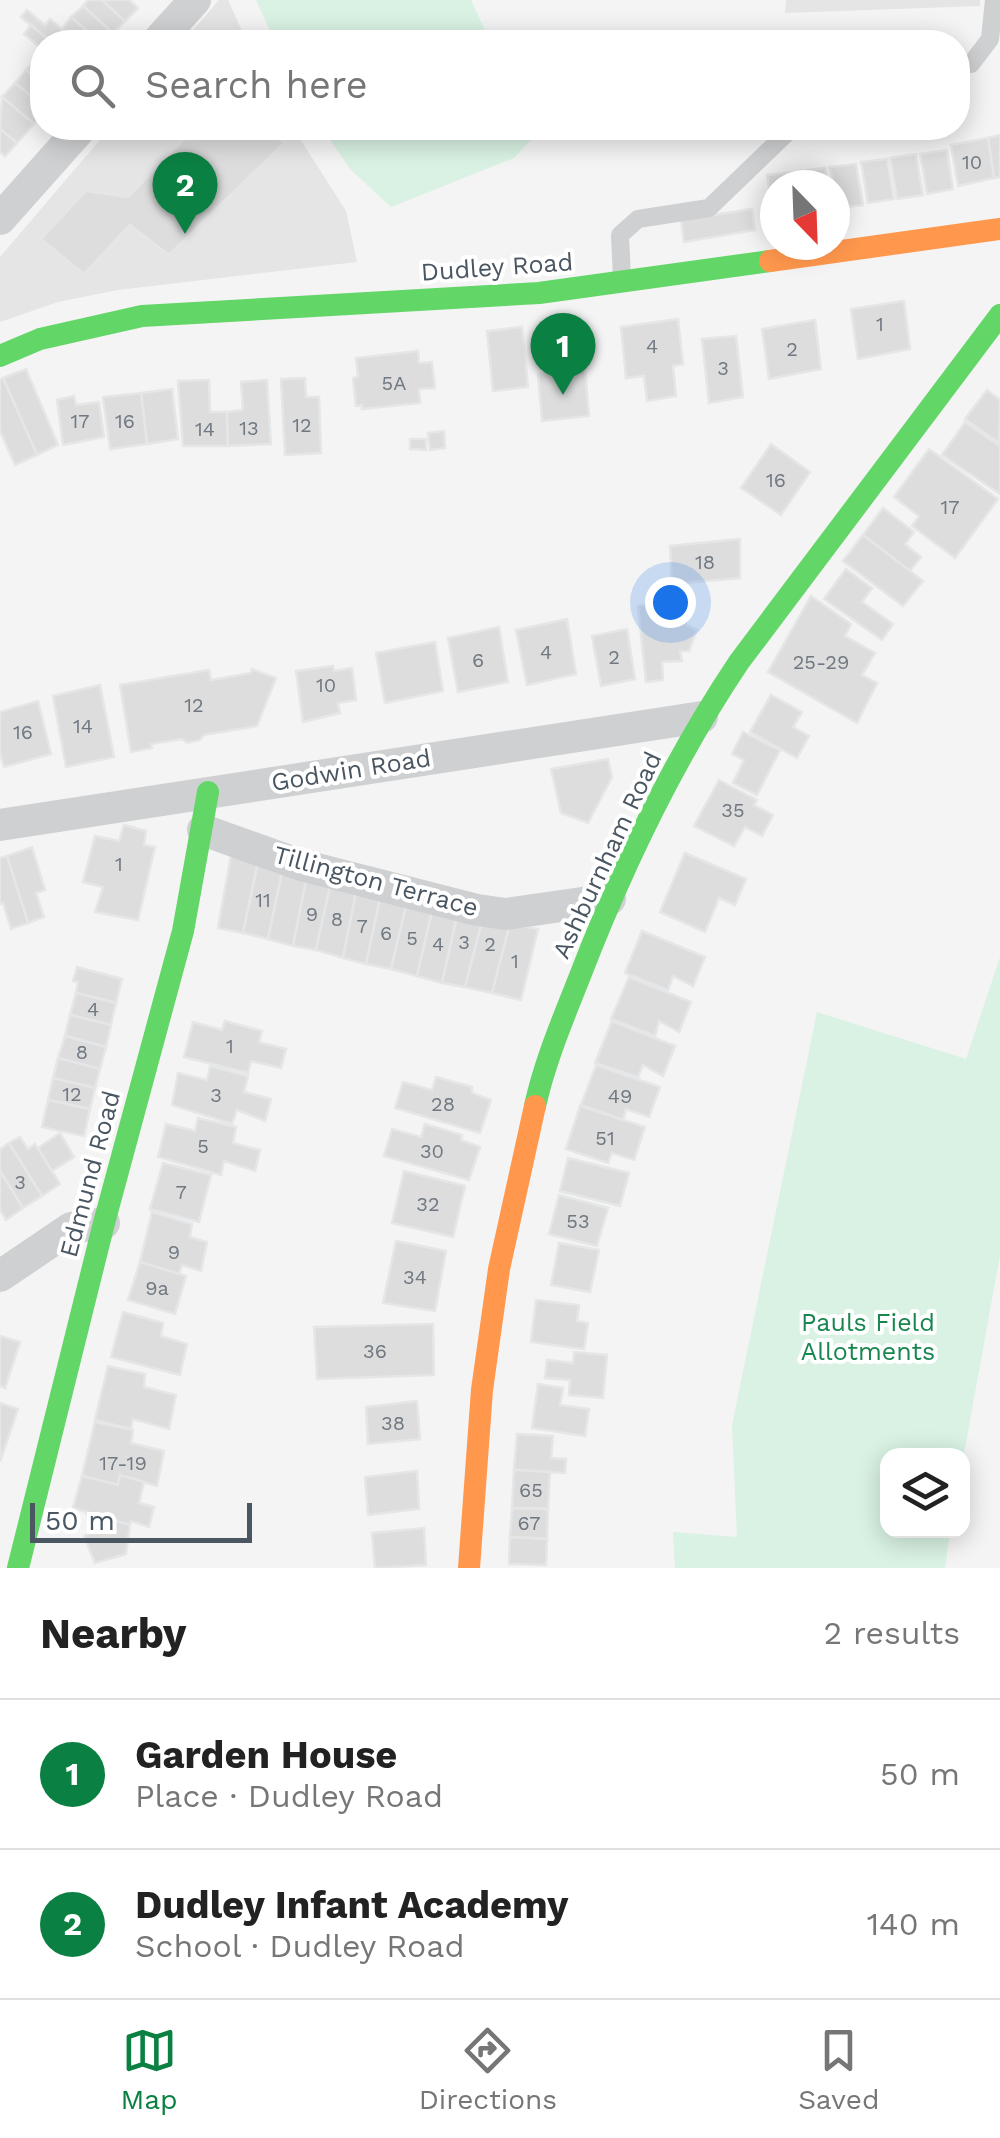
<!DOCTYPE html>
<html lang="en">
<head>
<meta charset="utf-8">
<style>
  body { margin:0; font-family:"Work Sans",sans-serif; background:#f2f2f2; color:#222 }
  .controls { position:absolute; right:30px; bottom:30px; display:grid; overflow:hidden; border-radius:20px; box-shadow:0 5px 25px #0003 }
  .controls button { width:90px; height:90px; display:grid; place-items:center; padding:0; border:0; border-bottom:2px solid #e0e0e0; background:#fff; color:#222; font:50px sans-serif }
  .compass { position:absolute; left:760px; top:170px; width:90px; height:90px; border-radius:50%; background:#fff; box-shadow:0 5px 25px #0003; rotate:157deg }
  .scale { position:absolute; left:30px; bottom:25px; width:222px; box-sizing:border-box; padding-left:10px; border:5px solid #4a5661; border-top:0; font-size:28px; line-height:35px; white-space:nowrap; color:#4a5661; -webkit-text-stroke:8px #fff; paint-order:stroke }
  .you { position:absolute; left:670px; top:602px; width:35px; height:35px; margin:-25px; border:8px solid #fff; border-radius:50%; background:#1a73e8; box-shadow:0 0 0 15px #1a73e833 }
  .badge { display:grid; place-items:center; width:65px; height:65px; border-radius:50%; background:#0b8043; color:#fff; font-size:32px; font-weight:700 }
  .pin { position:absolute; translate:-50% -82px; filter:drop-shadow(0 2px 5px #0008) }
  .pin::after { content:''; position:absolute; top:52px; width:35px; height:30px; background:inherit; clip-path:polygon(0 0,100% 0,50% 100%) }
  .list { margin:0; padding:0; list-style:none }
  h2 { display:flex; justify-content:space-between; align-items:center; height:130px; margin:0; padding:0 40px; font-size:42px }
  h2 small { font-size:32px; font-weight:400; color:#767676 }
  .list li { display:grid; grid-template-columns:65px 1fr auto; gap:30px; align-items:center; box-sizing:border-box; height:150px; padding:0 40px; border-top:2px solid #e0e0e0 }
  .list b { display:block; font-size:38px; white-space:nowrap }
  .list p { margin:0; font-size:32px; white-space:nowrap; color:#767676 }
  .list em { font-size:32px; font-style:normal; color:#767676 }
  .icon { flex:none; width:55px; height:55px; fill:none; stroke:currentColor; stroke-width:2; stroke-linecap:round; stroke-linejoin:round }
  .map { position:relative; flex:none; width:1000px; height:1568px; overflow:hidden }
  .search { position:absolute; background:#fff; box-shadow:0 5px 25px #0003; left:30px; right:30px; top:30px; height:110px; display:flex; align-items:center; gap:25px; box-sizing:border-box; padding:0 35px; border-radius:40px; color:#767676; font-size:38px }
  .sheet { height:430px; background:#fff }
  nav { display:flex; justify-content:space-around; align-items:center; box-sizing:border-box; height:140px; border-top:2px solid #e0e0e0; background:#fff; font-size:28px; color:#767676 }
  nav a { display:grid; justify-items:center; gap:5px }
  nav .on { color:#0b8043 }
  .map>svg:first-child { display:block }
  .education { fill:#e6e5e6 }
  .green { fill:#d9f2e3 }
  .building { fill:#ddddde; stroke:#e5e6e7; stroke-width:2.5 }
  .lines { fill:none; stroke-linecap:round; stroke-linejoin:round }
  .lane { stroke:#ced0d2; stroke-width:18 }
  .street { stroke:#ced0d2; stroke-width:32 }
  .fast { stroke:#63d668; stroke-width:22 }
  .slow { stroke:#ff974d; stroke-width:22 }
  .labels { text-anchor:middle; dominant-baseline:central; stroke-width:8; stroke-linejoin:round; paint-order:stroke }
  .number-label { font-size:20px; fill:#707881 }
  .street-label { font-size:25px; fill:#4a5661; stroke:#fff }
  .park-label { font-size:25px; fill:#17864f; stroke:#fff }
</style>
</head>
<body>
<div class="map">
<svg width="1000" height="1568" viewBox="0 0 1000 1568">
  <rect width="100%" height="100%" fill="#f4f4f4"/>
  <g class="education">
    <path d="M219,0h9l19,42h-64z"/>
    <path d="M786,0h194v6l-195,7z"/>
    <path d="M110,128h183l53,83 11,51 -239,28 -60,12 -58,20v-65z"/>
  </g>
  <g class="green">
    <path d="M256,0h215l17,37 25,5h-238z"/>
    <path d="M322,128h220l-28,30 -123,49 -41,-38z"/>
    <path d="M1000,957v298l-37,204 -1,-3h-74v74l62,1 -5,37h-270l-2,-36 64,5 -5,-112 85,-413 149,47z"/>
  </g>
  <g class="building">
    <path d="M88,0h14l23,21 -12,12 -30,-27z"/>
    <path d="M102,0h27l9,8 -13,13z"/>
    <path d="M83,6l30,27 -9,9h-4l-29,-25z"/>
    <path d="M27,10l18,15 5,-6 27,23h-26l-30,-25z"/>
    <path d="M71,17l29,25h-23l-15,-13z"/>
    <path d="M31,25l20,17h-9v7l-18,-15z"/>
    <path d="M39,56l3,3v24l-16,-13z"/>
    <path d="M26,70l16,13v22l-27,-22z"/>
    <path d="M15,83l27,22v8l-8,11 -32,-27z"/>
    <path d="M2,97l32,27 -17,19 -17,-14z"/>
    <path d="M195,128h74l15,15 -115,112 -39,-30 -46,49 -43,-35 45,-48 42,6z"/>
    <path d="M0,129l17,14 -12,13 -5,-4z"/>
    <path d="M1000,135v42l-6,1 -6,-40z"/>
    <path d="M988,138l6,40 -36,8 -7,-41z"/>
    <path d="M947,150l6,39 -26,5 -7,-40z"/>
    <path d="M916,154l7,41 -26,4 -7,-41z"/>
    <path d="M887,159l7,40 -26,4 -7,-41z"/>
    <path d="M856,164l7,41 -27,3 -1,-23 -6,-18z"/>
    <path d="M825,168l3,17h-27l-2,-14z"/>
    <path d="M794,172l2,13h-21l-1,31 -7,-41z"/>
    <path d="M752,209l3,21 -71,12 -3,-22z"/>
    <path d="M904,301l6,48 -52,10 -7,-50z"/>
    <path d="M678,319l5,45 -10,2 3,30 -29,5 -3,-25 -18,2 -5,-51z"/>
    <path d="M815,320l6,49 -52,10 -7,-50z"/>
    <path d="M522,327l6,60 -35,4 -6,-60z"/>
    <path d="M736,336l7,61 -34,6 -7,-64z"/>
    <path d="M418,351l1,12 13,-1 3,26 -16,1 1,14 -58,6v-4l-6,1 -3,-28 5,-1 -2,-19z"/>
    <path d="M26,369l32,76 -21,10 -34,-77z"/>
    <path d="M585,369l4,47 -47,5 -4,-47z"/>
    <path d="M3,378l34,77 -22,10 -15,-34v-51z"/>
    <path d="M305,378l1,19h13l2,56 -36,2 -4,-76z"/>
    <path d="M209,380l1,32h17l1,34h-45l-5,-65z"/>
    <path d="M267,380l4,64 -43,2 -1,-34 16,-2 -2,-28z"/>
    <path d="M172,389l6,50 -31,5 -6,-51z"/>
    <path d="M987,390l13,10 -1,43 -34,-24z"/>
    <path d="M141,393l6,51 -37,5 -7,-52z"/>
    <path d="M74,396l2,9 23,-3 5,35 -41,8 -6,-45z"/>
    <path d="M965,422l35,24v48l-58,-39z"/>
    <path d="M444,431l1,17 -15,2 -2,-17z"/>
    <path d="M410,439h16v11l-16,-1z"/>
    <path d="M771,444l39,28 -29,43 -40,-27z"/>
    <path d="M929,449l69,50 -43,59 -43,-32 7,-10 -25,-19z"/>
    <path d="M883,508l31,24 -9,12 16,13 -11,14 -47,-36z"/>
    <path d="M863,535l60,46 -20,25 -60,-45z"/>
    <path d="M740,539v39l-68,6 -2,-38z"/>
    <path d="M846,569l26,19 -10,14 31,22 -11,16 -58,-41z"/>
    <path d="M811,596l40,28 -6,12 30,17 -13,22 15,8 -20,40 -89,-51z"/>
    <path d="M685,599l1,26 11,5 -8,21h-9l2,10 -20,1 1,18 -17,2 -8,-76z"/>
    <path d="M567,619l9,55 -49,11 -11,-55z"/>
    <path d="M499,627l9,55 -50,10 -10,-54z"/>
    <path d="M627,629l8,50 -34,7 -9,-50z"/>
    <path d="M435,642l8,49 -58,12 -9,-50z"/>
    <path d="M333,666l1,5 18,-3 4,32 -18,3 2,10 -37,9 -7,-51z"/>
    <path d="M252,669l24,9 -19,48 -53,9 -4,5 -13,3 -5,-4 -31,5 1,4 -21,4 -11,-67 89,-15 2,10 40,-7z"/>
    <path d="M100,685l14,72 -48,10 -13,-71z"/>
    <path d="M771,695l31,17 -9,15 16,9 -12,22 -47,-26z"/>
    <path d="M38,701l13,53 -47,13 -4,-14v-41z"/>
    <path d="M743,732l37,18 -23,45 -24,-12 11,-23 -12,-6z"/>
    <path d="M608,759l4,18 -24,46 -27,-10 -10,-44z"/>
    <path d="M719,780l38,20 -3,5 19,10 -11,21 -17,-9 -11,19 -40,-20z"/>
    <path d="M124,825l22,6 -2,14 11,2 -17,73 -43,-8 8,-25 -20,-5 12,-46 24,5z"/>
    <path d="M32,847l13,43 -9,3 8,24 -16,6 -21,-67z"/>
    <path d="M685,853l61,26 -11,26 -16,-7 -14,34 -45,-20z"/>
    <path d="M231,855l27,7 -15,71 -25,-5z"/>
    <path d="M7,856l21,67 -17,6 -8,-26 -3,1v-46z"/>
    <path d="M258,862l25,6 -15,71 -25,-6z"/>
    <path d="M283,868l24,8 -14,70 -25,-7z"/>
    <path d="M307,876l24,6 -15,68 -23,-4z"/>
    <path d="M331,882l26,6 -14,70 -27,-8z"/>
    <path d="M357,888l24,6 -15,70 -23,-6z"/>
    <path d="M381,894l26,8 -16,67 -25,-5z"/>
    <path d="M407,902l26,5 -16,69 -26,-7z"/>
    <path d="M433,907l25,5 -16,71 -25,-7z"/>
    <path d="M458,912l25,6 -18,69 -23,-4z"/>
    <path d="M483,918l27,6 -18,69 -27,-6z"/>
    <path d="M510,924l28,5 -17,71 -29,-7z"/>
    <path d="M642,931l63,26 -12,29 -20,-10 -5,14 -43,-17z"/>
    <path d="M77,967l45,12 -6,24 -40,-10 2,-11 -5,-1z"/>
    <path d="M629,977l62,25 -12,30 -20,-11 -4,15 -44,-17z"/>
    <path d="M76,993l40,10 -5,22 -41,-10z"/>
    <path d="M70,1015l41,10 -5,22 -41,-11z"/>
    <path d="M225,1021l37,10 -3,11 27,7 -5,19 -30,-7 -3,12 -64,-16 9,-35 29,8z"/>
    <path d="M612,1021l63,25 -12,30 -20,-11 -5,12 -43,-14z"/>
    <path d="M65,1036l41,11 -6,22 -42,-11z"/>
    <path d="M58,1058l42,11 -5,19 -42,-10z"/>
    <path d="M596,1065l64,22 -11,30 -23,-8 -3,11 -42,-15z"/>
    <path d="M210,1066l38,10 -4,16 27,7 -6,22 -28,-11 -5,14 -60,-19 6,-32 29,7z"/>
    <path d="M436,1077l36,10v6l19,7 -11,33 -85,-25 8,-26 29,8z"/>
    <path d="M53,1078l42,10 -5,21 -42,-9z"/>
    <path d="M48,1100l42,9 -6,27 -42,-9z"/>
    <path d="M580,1106l65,21 -11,33 -22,-7 -4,10 -42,-14z"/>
    <path d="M198,1118l38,9 -3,16 27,7 -5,21 -31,-10 -3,14 -63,-18 8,-33 29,7z"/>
    <path d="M425,1124l37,11 -1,5 19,7 -11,33 -85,-24 8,-27 29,8z"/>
    <path d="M60,1133l14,24 -22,14 -14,-23z"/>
    <path d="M20,1137l8,12 7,-5 25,40 -18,12 -33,-53z"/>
    <path d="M9,1143l33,53 -19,12 -23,-37v-22z"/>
    <path d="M568,1158l61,15 -9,33 -60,-15z"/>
    <path d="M163,1163l48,12 -12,47 -49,-13z"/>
    <path d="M0,1171l23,37 -17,12 -6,-10z"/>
    <path d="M404,1171l61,15 -12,51 -61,-14z"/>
    <path d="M559,1195l49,13 -11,38 -48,-12z"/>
    <path d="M152,1212l40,12 -2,13 17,5 -6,29 -19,-6 -3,9 -39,-12z"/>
    <path d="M396,1241l50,10 -11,60 -52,-8z"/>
    <path d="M559,1243l40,7 -9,42 -39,-7z"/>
    <path d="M140,1262l46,14 -11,38 -47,-14z"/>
    <path d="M536,1300l43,5 -2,16 11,2 -4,26 -53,-7z"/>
    <path d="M123,1312l40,11 -2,13 26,8 -7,31 -69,-18z"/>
    <path d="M433,1324l1,51 -117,4 -3,-52z"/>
    <path d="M0,1336l20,6 -15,46 -5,-2z"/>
    <path d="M574,1352l33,3 -4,43 -34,-3 1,-15 -25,-2 2,-18 26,3z"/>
    <path d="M108,1366l37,8 -1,13 32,8 -7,34 -36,-10 -2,10 -36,-9z"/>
    <path d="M538,1384l25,4 -3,17 29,4 -4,27 -53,-8z"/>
    <path d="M417,1401l3,38 -52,5 -2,-37z"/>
    <path d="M0,1403l18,6 -18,53z"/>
    <path d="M95,1422l38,8 -2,13 33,8 -7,35 -37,-11 -2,10 -36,-9z"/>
    <path d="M517,1434l36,2 -2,22 15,1 -1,14 -51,-3z"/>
    <path d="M514,1470l36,2 -2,37 -36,-1z"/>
    <path d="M417,1471l2,38 -51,6 -3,-38z"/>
    <path d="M120,1475l24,7 -5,21 15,4 -5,20 -18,-6 -1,4 -57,-17 9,-32 36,9z"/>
    <path d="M512,1508l36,1 -1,30 -37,-2z"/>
    <path d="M86,1512l44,13 -4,29 -31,9 -11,-27 9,-6z"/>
    <path d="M424,1528l2,37 -51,3 -3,-35z"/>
    <path d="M510,1537l37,2 -1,26 -37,-1z"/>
  </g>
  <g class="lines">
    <g class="lane">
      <path d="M958,65l13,-1 19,-25 4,-39"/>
      <path d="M622,278l-2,-43 18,-16 71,-11 83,-80"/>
    </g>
    <g class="street">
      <path d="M157,42l38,-42"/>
      <path d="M0,219l81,-91"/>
      <path d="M0,825l702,-108"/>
      <path d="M203,830l98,35 176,45 29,4 104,-15"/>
      <path d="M0,1276l71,-48 33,-5"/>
    </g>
    <g class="fast">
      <path d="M0,356l40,-17 102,-23 397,-23 231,-32"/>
      <path d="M535,1106c10,-45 28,-87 45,-130 42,-109 94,-217 159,-314l261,-347"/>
      <path d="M18,1568l86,-345 79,-292 25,-139"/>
    </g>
    <g class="slow">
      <path d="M770,261l230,-32"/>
      <path d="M469,1568l13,-178 17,-121 36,-163"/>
    </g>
  </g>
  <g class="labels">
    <g class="number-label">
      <text x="972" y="162">10</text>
      <text x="880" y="324">1</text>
      <text x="652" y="346">4</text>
      <text x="792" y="349">2</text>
      <text x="723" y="368">3</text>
      <text x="394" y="383">5A</text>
      <text x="80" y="421">17</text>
      <text x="125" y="421">16</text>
      <text x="302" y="425">12</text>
      <text x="249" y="428">13</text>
      <text x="205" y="429">14</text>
      <text x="776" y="480">16</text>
      <text x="950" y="507">17</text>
      <text x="705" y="562">18</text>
      <text x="546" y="652">4</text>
      <text x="614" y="657">2</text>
      <text x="478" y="660">6</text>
      <text x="821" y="662">25-29</text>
      <text x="326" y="685">10</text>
      <text x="194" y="705">12</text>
      <text x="83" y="726">14</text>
      <text x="23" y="732">16</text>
      <text x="733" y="810">35</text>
      <text x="119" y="864">1</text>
      <text x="263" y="900">11</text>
      <text x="312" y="914">9</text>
      <text x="337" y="919">8</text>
      <text x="362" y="926">7</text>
      <text x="386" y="933">6</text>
      <text x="412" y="938">5</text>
      <text x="464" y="942">3</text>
      <text x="438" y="944">4</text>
      <text x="490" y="944">2</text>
      <text x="515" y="961">1</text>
      <text x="93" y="1009">4</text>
      <text x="230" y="1046">1</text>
      <text x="82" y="1052">8</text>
      <text x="72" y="1094">12</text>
      <text x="216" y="1095">3</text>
      <text x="620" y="1096">49</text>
      <text x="443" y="1104">28</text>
      <text x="605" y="1138">51</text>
      <text x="203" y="1146">5</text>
      <text x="432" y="1151">30</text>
      <text x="20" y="1182">3</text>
      <text x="181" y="1192">7</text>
      <text x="428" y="1204">32</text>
      <text x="578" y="1221">53</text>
      <text x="174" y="1252">9</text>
      <text x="415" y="1277">34</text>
      <text x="157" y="1288">9a</text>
      <text x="375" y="1351">36</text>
      <text x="393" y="1423">38</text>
      <text x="123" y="1463">17-19</text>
      <text x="531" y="1490">65</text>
      <text x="529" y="1523">67</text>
    </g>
    <g class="street-label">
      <text transform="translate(497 267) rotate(-4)">Dudley Road</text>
      <text transform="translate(351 770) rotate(-9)">Godwin Road</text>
      <text transform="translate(607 855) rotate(-65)">Ashburnham Road</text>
      <text transform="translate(376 881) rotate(15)">Tillington Terrace</text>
      <text transform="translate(90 1174) rotate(-75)">Edmund Road</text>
    </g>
    <g class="park-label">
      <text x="868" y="1322">Pauls Field<tspan x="868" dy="29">Allotments</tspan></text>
    </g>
  </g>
</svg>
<div class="controls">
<button><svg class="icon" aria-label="layers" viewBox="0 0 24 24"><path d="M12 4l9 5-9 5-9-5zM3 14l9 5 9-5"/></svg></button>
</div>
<svg class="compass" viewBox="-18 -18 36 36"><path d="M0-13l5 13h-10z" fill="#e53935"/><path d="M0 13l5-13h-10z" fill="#767676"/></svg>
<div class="scale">50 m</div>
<div class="you"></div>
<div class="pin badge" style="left:563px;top:395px">1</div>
<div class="pin badge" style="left:185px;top:234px">2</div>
<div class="search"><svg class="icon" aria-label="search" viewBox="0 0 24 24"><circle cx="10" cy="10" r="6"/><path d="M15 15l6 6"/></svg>Search here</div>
</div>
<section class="sheet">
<h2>Nearby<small>2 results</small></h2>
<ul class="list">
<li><span class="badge">1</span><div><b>Garden House</b><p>Place · Dudley Road</p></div><em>50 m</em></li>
<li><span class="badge">2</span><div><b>Dudley Infant Academy</b><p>School · Dudley Road</p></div><em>140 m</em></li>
</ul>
</section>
<nav>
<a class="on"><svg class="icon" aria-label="map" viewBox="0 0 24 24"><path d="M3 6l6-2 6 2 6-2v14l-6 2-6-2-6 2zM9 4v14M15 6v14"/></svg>Map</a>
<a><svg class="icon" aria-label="directions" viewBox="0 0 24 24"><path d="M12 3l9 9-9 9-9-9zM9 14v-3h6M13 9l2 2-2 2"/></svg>Directions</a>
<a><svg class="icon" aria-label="saved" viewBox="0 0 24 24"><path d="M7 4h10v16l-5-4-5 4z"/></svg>Saved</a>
</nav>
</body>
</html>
